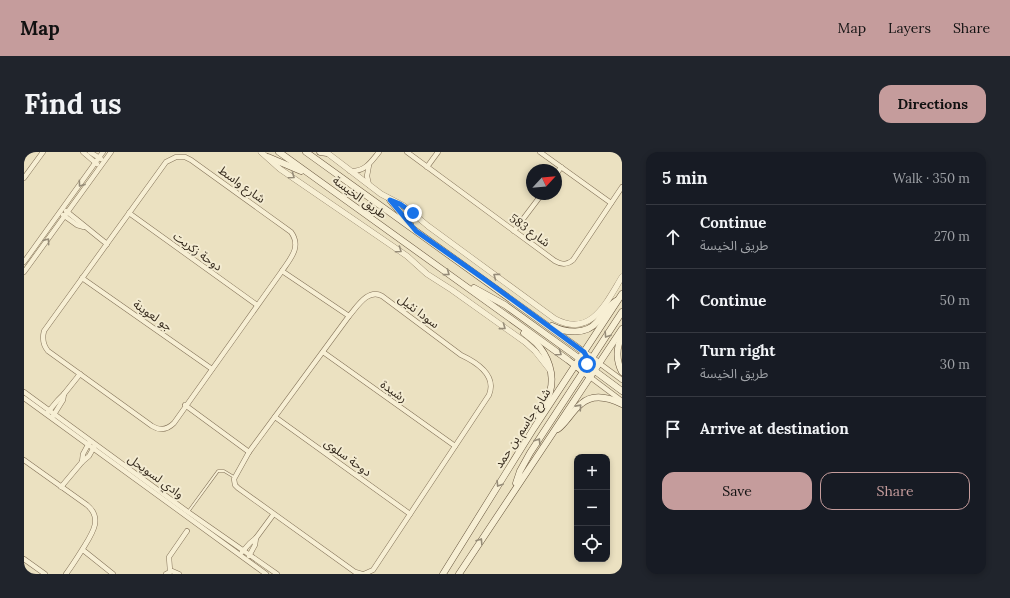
<!DOCTYPE html>
<html lang="en">
<head>
<meta charset="utf-8">
<style>
  body { margin:0; font-family:Lora,"Noto Sans Arabic",serif; background:#20242c; color:#f1f3f6 }
  .controls { position:absolute; right:12px; bottom:12px; display:grid; overflow:hidden; border-radius:8px; box-shadow:0 2px 6px #0003 }
  .controls button { width:36px; height:36px; display:grid; place-items:center; padding:0; border:0; border-bottom:1px solid #363941; background:#171b24; color:#f1f3f6; font:20px sans-serif }
  .compass { position:absolute; left:502px; top:12px; width:36px; height:36px; border-radius:50%; background:#171b24; box-shadow:0 2px 6px #0003; rotate:64deg }
  .stop { position:absolute; width:12px; height:12px; margin:-9px; border:3px solid #1a73e8; border-radius:50%; background:#fff }
  .stop.end { background:#1a73e8; border-color:#fff; box-shadow:0 1px 4px #0008 }
  .list { margin:0; padding:0; list-style:none }
  h2 { display:flex; justify-content:space-between; align-items:center; height:52px; margin:0; padding:0 16px; font-size:17px }
  h2 small { font-size:13px; font-weight:400; color:#9ea1a6 }
  .list li { display:grid; grid-template-columns:26px 1fr auto; gap:12px; align-items:center; box-sizing:border-box; height:64px; padding:0 16px; border-top:1px solid #363941 }
  .list b { display:block; font-size:15px; white-space:nowrap }
  .list p { margin:0; font-size:13px; white-space:nowrap; color:#9ea1a6 }
  .list em { font-size:13px; font-style:normal; color:#9ea1a6 }
  .actions { display:flex; gap:8px; padding:12px 16px }
  .actions a { flex:1; padding:9px 0; border:1px solid #c59c9c; border-radius:12px; text-align:center; font-size:14px; color:#c59c9c }
  .actions .main { background:#c59c9c; color:#111 }
  .icon { flex:none; width:22px; height:22px; fill:none; stroke:currentColor; stroke-width:2; stroke-linecap:round; stroke-linejoin:round }
  .map { position:relative; flex:none; width:598px; height:422px; overflow:hidden; border-radius:12px }
  header { display:flex; align-items:center; gap:24px; box-sizing:border-box; height:56px; padding:0 20px; background:#c59c9c; color:#111 }
  header strong { font-size:19px }
  nav { display:flex; gap:22px; margin-inline-start:auto; font-size:14px }
  .intro { display:flex; align-items:center; justify-content:space-between; box-sizing:border-box; height:96px; padding:0 24px }
  h1 { margin:0; font-size:28px }
  .button { padding:10px 18px; border-radius:12px; background:#c59c9c; color:#111; font-size:14px; font-weight:700 }
  main { display:flex; gap:24px; padding:0 24px }
  aside { flex:1; background:#171b24; border-radius:12px; box-shadow:0 2px 6px #0003 }
  .map>svg:first-child { display:block }
  .lines { fill:none; stroke-linecap:round; stroke-linejoin:round }
  .service-casing { stroke:#84735a; stroke-width:3 }
  .minor-casing { stroke:#84735a; stroke-width:5.5 }
  .tertiary-casing { stroke:#84735a; stroke-width:6 }
  .secondary-casing { stroke:#66543d; stroke-width:7 }
  .service { stroke:#f7efd4; stroke-width:2 }
  .minor { stroke:#f7efd4; stroke-width:4.5 }
  .tertiary { stroke:#f7efd4; stroke-width:5.5 }
  .secondary { stroke:#f7efd4; stroke-width:6 }
  .oneway { stroke:#968c78 }
  .route { stroke:#1a73e8; stroke-width:5 }
  .labels { text-anchor:middle; dominant-baseline:central; stroke-width:4; stroke-linejoin:round; paint-order:stroke }
  .street-label { font-size:12px; fill:#352a1d; stroke:#f3ebd1 }
</style>
</head>
<body>
<header>
<strong>Map</strong>
<nav><a>Map</a><a>Layers</a><a>Share</a></nav>
</header>
<div class="intro"><h1>Find us</h1><a class="button">Directions</a></div>
<main>
<div class="map">
<svg width="598" height="422" viewBox="0 0 598 422">
  <rect width="100%" height="100%" fill="#ebe1c1"/>
  <g class="lines">
    <defs>
      <path id="service" d="M164,360l30,-41h6l10,6"/>
      <g id="minor">
        <path d="M59,0l14,12"/>
        <path d="M66,0l11,7"/>
        <path d="M383,0l148,109c7,4 12,4 18,-1l49,-73"/>
        <path d="M516,0l71,51"/>
        <path d="M152,5h9l6,3 100,72c11,15 -1,27 -9,39l-108,152c-7,7 -14,8 -22,3l-104,-75c-5,-6 -6,-12 -4,-20l122,-169z"/>
        <path d="M403,15l11,-15"/>
        <path d="M326,19c15,1 21,-9 29,-19"/>
        <path d="M532,23l5,-8"/>
        <path d="M0,26l19,-26"/>
        <path d="M345,33l-2,-9 2,-11"/>
        <path d="M42,59c14,11 27,22 41,33"/>
        <path d="M105,61l128,92"/>
        <path d="M39,63l14,10 7,2"/>
        <path d="M490,79l28,-37"/>
        <path d="M0,110l79,-110"/>
        <path d="M258,119l67,45"/>
        <path d="M0,120l87,-120"/>
        <path d="M58,126l130,91"/>
        <path d="M299,200l132,94"/>
        <path d="M575,211l23,17"/>
        <path d="M566,225l32,24"/>
        <path d="M0,240l164,120 89,62"/>
        <path d="M0,246l242,176"/>
        <path d="M161,253l64,47"/>
        <path d="M24,260l10,-12 6,-6 16,-20"/>
        <path d="M29,264l10,-16 1,-6"/>
        <path d="M251,265l135,97"/>
        <path d="M0,308l63,45c17,14 4,30 -5,45 -5,8 -10,16 -16,24"/>
        <path d="M58,310l1,-8 6,-11"/>
        <path d="M37,335l21,-25 7,-6 5,-9"/>
        <path d="M59,398l30,24"/>
        <path d="M218,400l8,-9 6,-5"/>
        <path d="M225,404l6,-11 1,-7 17,-23"/>
        <path d="M0,407l21,15"/>
        <path d="M146,419l-1,-14 18,-26"/>
        <path d="M142,422l6,-3 7,3"/>
        <path d="M338,422l-7,-2 -117,-84 -3,-3 -1,-6 15,-27 100,-136c8,-9 19,-28 33,-20l79,59c15,7 36,20 28,40l-116,175 -9,4"/>
      </g>
      <g id="tertiary">
        <path d="M237,0l19,17 127,87 20,18 25,16 73,52 10,9 15,19"/>
        <path d="M302,0l55,42 23,12 24,20 127,93c36,19 51,-16 67,-42"/>
      </g>
      <g id="secondary">
        <path d="M255,0l289,208 22,17"/>
        <path d="M282,0l293,211"/>
        <path d="M296,0l7,1"/>
        <path d="M244,5l33,14"/>
        <path d="M366,48l20,24"/>
        <path d="M450,136l31,17 75,54c7,4 12,7 19,4"/>
        <path d="M528,174c14,7 34,9 45,-4 6,-7 10,-15 19,-21"/>
        <path d="M500,181c4,3 8,6 12,10 12,12 19,32 14,49 -3,9 -9,16 -12,25"/>
        <path d="M598,184c-6,12 -6,24 0,36"/>
        <path d="M566,209l32,-49"/>
        <path d="M567,216l31,23"/>
        <path d="M534,277c9,-7 14,-18 23,-25 12,-11 29,-6 41,0"/>
        <path d="M492,331l4,-12 10,-18 55,-84"/>
        <path d="M419,422l91,-146 88,-134"/>
        <path d="M435,422l163,-245"/>
      </g>
    </defs>
    <use href="#service" class="service-casing"/>
    <use href="#minor" class="minor-casing"/>
    <use href="#tertiary" class="tertiary-casing"/>
    <use href="#secondary" class="secondary-casing"/>
    <use href="#service" class="service"/>
    <use href="#minor" class="minor"/>
    <use href="#tertiary" class="tertiary"/>
    <use href="#secondary" class="secondary"/>
  </g>
  <defs><path id="oneway-chevron" d="M-2-3.5L2.5 0L-2 3.5" fill="none" stroke-width="1.6" stroke-linecap="round" stroke-linejoin="round"/></defs>
  <g class="oneway">
    <use href="#oneway-chevron" transform="translate(268 24) rotate(35)"/>
    <use href="#oneway-chevron" transform="translate(57 32) rotate(126)"/>
    <use href="#oneway-chevron" transform="translate(23 89) rotate(-54)"/>
    <use href="#oneway-chevron" transform="translate(375 98) rotate(35)"/>
    <use href="#oneway-chevron" transform="translate(423 121) rotate(36)"/>
    <use href="#oneway-chevron" transform="translate(472 124) rotate(-144)"/>
    <use href="#oneway-chevron" transform="translate(479 175) rotate(36)"/>
    <use href="#oneway-chevron" transform="translate(583 183) rotate(123)"/>
    <use href="#oneway-chevron" transform="translate(535 201) rotate(35)"/>
    <use href="#oneway-chevron" transform="translate(555 255) rotate(-48)"/>
    <use href="#oneway-chevron" transform="translate(514 289) rotate(-57)"/>
    <use href="#oneway-chevron" transform="translate(475 332) rotate(122)"/>
    <use href="#oneway-chevron" transform="translate(456 389) rotate(-57)"/>
  </g>
  <g class="lines">
    <path class="route" d="M389,61l-13,-9 -10,-4 26,31 68,48 100,73 4,7 -1,5"/>
  </g>
  <g class="labels">
    <g class="street-label">
      <text transform="translate(218 32) rotate(36)">شارع واسط</text>
      <text transform="translate(336 45) rotate(36)">طريق الخيسة</text>
      <text transform="translate(506 78) rotate(36)">شارع 583</text>
      <text transform="translate(174 99) rotate(36)">دوحة زكريت</text>
      <text transform="translate(395 159) rotate(37)">سودا نثيل</text>
      <text transform="translate(129 163) rotate(35)">جو لعوينة</text>
      <text transform="translate(370 239) rotate(35)">رشيدة</text>
      <text transform="translate(498 276) rotate(-57)">شارع جاسم بن حمد</text>
      <text transform="translate(324 305) rotate(36)">دوحة سلوى</text>
      <text transform="translate(132 324) rotate(36)">وادي لسويحل</text>
    </g>
  </g>
</svg>
<div class="controls">
<button>+</button>
<button>−</button>
<button><svg class="icon" aria-label="locate" viewBox="0 0 24 24"><circle cx="12" cy="12" r="6"/><path d="M12 2v4M12 18v4M2 12h4M18 12h4"/></svg></button>
</div>
<svg class="compass" viewBox="-18 -18 36 36"><path d="M0-13l5 13h-10z" fill="#e53935"/><path d="M0 13l5-13h-10z" fill="#9ea1a6"/></svg>
<div class="stop" style="left:563px;top:212px"></div>
<div class="stop end" style="left:389px;top:61px"></div>
</div>
<aside>
<h2>5 min<small>Walk · 350 m</small></h2>
<ul class="list">
<li><svg class="icon" aria-label="ahead" viewBox="0 0 24 24"><path d="M12 20V5M6 11l6-6 6 6"/></svg><div><b>Continue</b><p>طريق الخيسة</p></div><em>270 m</em></li>
<li><svg class="icon" aria-label="ahead" viewBox="0 0 24 24"><path d="M12 20V5M6 11l6-6 6 6"/></svg><div><b>Continue</b></div><em>50 m</em></li>
<li><svg class="icon" aria-label="right" viewBox="0 0 24 24"><path d="M7 20v-9h11M14 6l5 5-5 5"/></svg><div><b>Turn right</b><p>طريق الخيسة</p></div><em>30 m</em></li>
<li><svg class="icon" aria-label="arrive" viewBox="0 0 24 24"><path d="M6 21V4h12l-3 4 3 4H6"/></svg><div><b>Arrive at destination</b></div></li>
</ul>
<div class="actions"><a class="main">Save</a><a>Share</a></div>
</aside>
</main>
</body>
</html>
